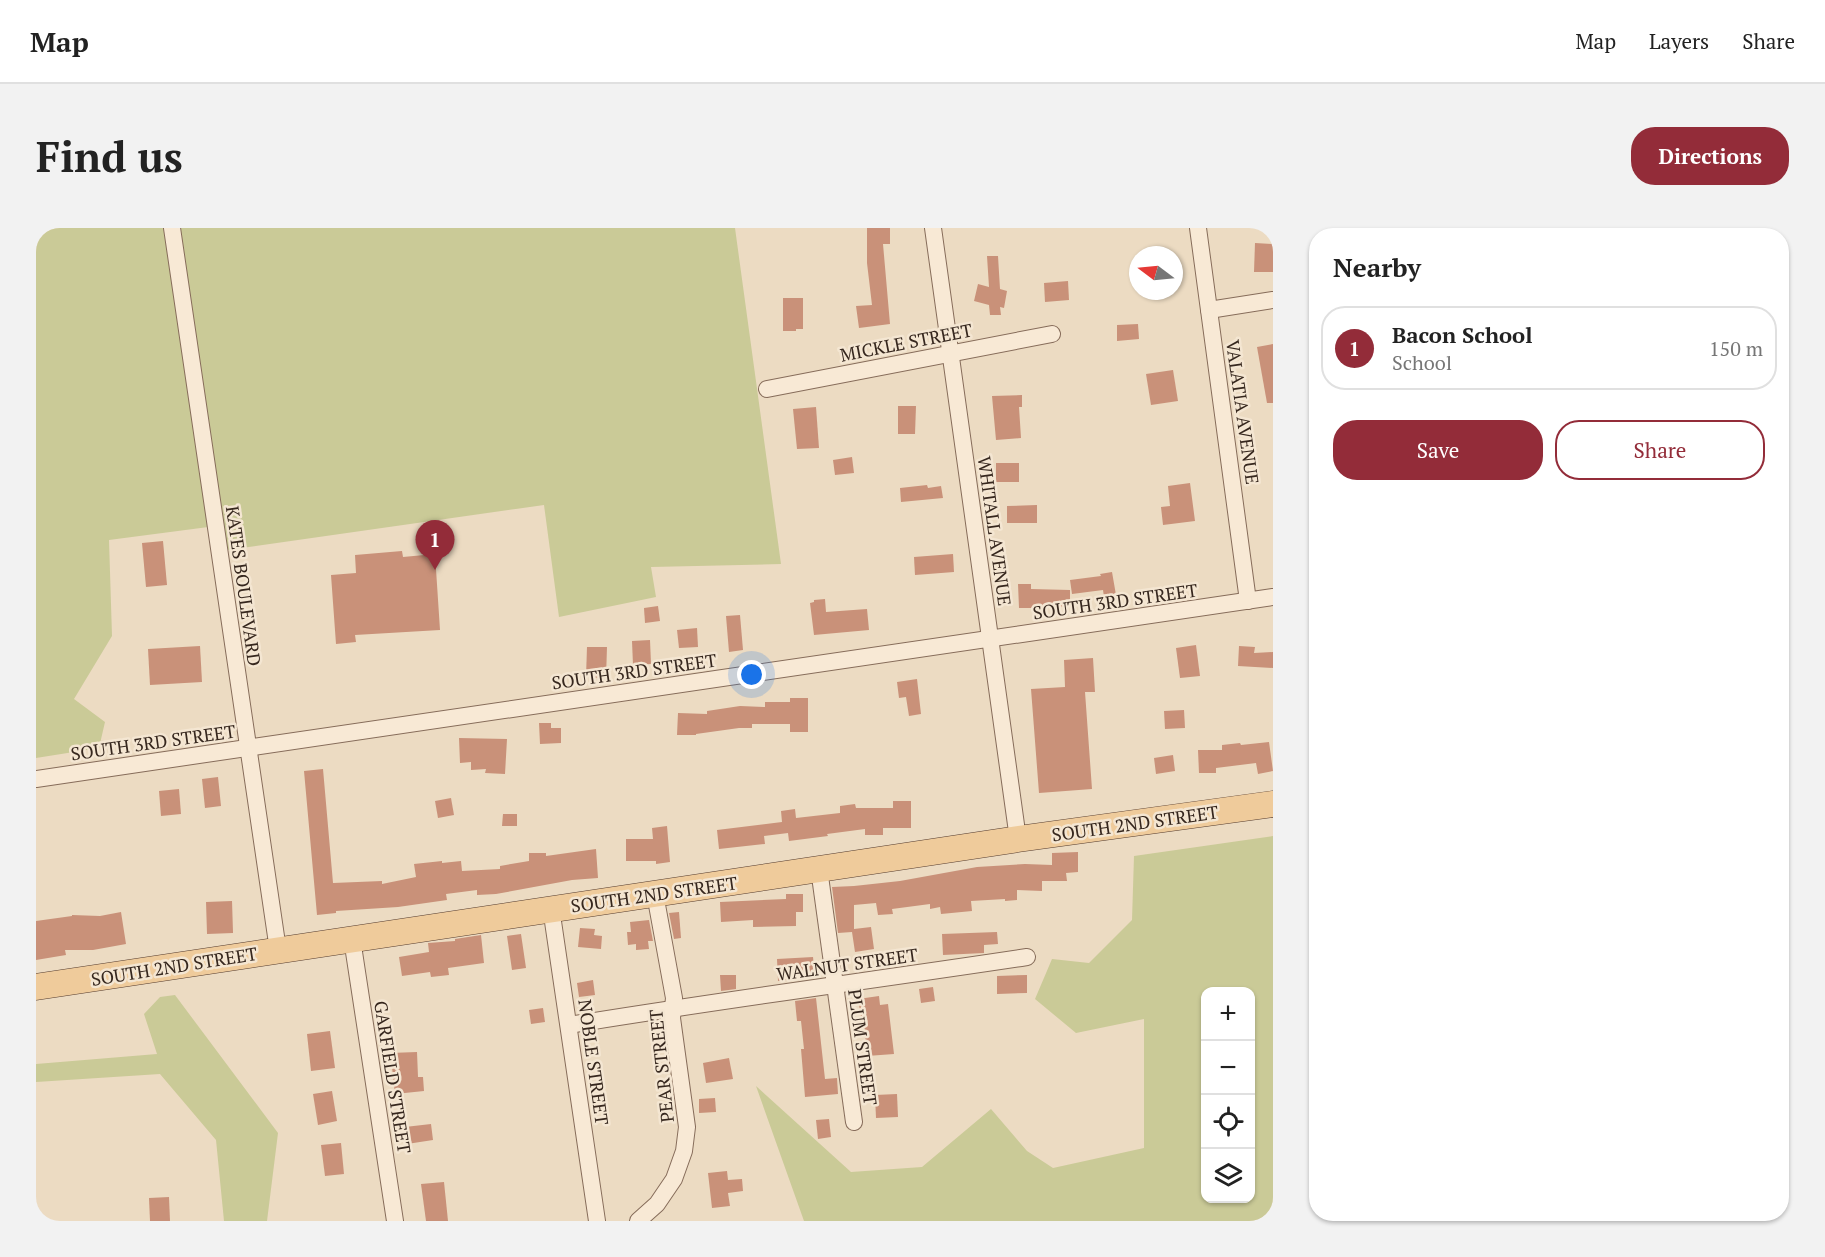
<!DOCTYPE html>
<html lang="en">
<head>
<meta charset="utf-8">
<style>
  body { margin:0; font-family:"PT Serif",serif; background:#f2f2f2; color:#222 }
  .controls { position:absolute; right:18px; bottom:18px; display:grid; overflow:hidden; border-radius:12px; box-shadow:0 2px 4px #0004 }
  .controls button { width:54px; height:54px; display:grid; place-items:center; padding:0; border:0; border-bottom:2px solid #e0e0e0; background:#fff; color:#222; font:30px sans-serif }
  .compass { position:absolute; left:1093px; top:18px; width:54px; height:54px; border-radius:50%; background:#fff; box-shadow:0 2px 4px #0004; rotate:286deg }
  .you { position:absolute; left:716px; top:447px; width:21px; height:21px; margin:-15px; border:4px solid #fff; border-radius:50%; background:#1a73e8; box-shadow:0 0 0 9px #1a73e833 }
  .badge { display:grid; place-items:center; width:39px; height:39px; border-radius:50%; background:#932c39; color:#fff; font-size:20px; font-weight:700 }
  .pin { position:absolute; translate:-50% -50px; filter:drop-shadow(0 2px 3px #0008) }
  .pin::after { content:''; position:absolute; top:32px; width:21px; height:18px; background:inherit; clip-path:polygon(0 0,100% 0,50% 100%) }
  .list { margin:0; padding:0; list-style:none }
  h2 { display:flex; justify-content:space-between; align-items:center; height:78px; margin:0; padding:0 24px; font-size:26px }
  h2 small { font-size:20px; font-weight:400; color:#767676 }
  .list li { display:grid; grid-template-columns:39px 1fr auto; gap:18px; align-items:center; box-sizing:border-box; height:84px; margin:0 12px 12px; padding:0 12px; border:2px solid #e0e0e0; border-radius:24px }
  .list b { display:block; font-size:22px; white-space:nowrap }
  .list p { margin:0; font-size:20px; white-space:nowrap; color:#767676 }
  .list em { font-size:20px; font-style:normal; color:#767676 }
  .actions { display:flex; gap:12px; padding:18px 24px }
  .actions a { flex:1; padding:14px 0; border:2px solid #932c39; border-radius:24px; text-align:center; font-size:21px; color:#932c39 }
  .actions .main { background:#932c39; color:#fff }
  .icon { flex:none; width:33px; height:33px; fill:none; stroke:currentColor; stroke-width:2; stroke-linecap:round; stroke-linejoin:round }
  .map { position:relative; flex:none; width:1237px; height:993px; overflow:hidden; border-radius:24px }
  header { display:flex; align-items:center; gap:36px; box-sizing:border-box; height:84px; padding:0 30px; background:#fff; border-bottom:2px solid #e0e0e0 }
  header strong { font-size:28px }
  nav { display:flex; gap:33px; margin-inline-start:auto; font-size:21px }
  .intro { display:flex; align-items:center; justify-content:space-between; box-sizing:border-box; height:144px; padding:0 36px }
  h1 { margin:0; font-size:42px }
  .button { padding:15px 27px; border-radius:24px; background:#932c39; color:#fff; font-size:21px; font-weight:700 }
  main { display:flex; gap:36px; padding:0 36px }
  aside { flex:1; background:#fff; border-radius:24px; box-shadow:0 2px 4px #0004 }
  .map>svg:first-child { display:block }
  .green { fill:#caca97; fill-rule:evenodd }
  .building { fill:#c99179 }
  .lines { fill:none; stroke-linecap:round; stroke-linejoin:round }
  .street-casing { stroke:#866c5a; stroke-width:18 }
  .primary-casing { stroke:#543b2e; stroke-width:27 }
  .street { stroke:#f8e9d5; stroke-width:16 }
  .primary { stroke:#efcb9b; stroke-width:26 }
  .labels { text-anchor:middle; dominant-baseline:central; stroke-width:5; stroke-linejoin:round; paint-order:stroke }
  .street-label { font-size:18px; fill:#36271e; stroke:#f4e6d2 }
</style>
</head>
<body>
<header>
<strong>Map</strong>
<nav><a>Map</a><a>Layers</a><a>Share</a></nav>
</header>
<div class="intro"><h1>Find us</h1><a class="button">Directions</a></div>
<main>
<div class="map">
<svg width="1237" height="993" viewBox="0 0 1237 993">
  <rect width="100%" height="100%" fill="#ecdbc2"/>
  <g class="green">
    <path d="M0,0h699l46,336 -130,3 5,30 -97,20 -15,-112 -324,46 -4,-25 -107,14 3,96 -38,63 31,23 -6,26 -63,10z"/>
    <path d="M1237,608v385h-469l-48,-135 95,86 71,-5 69,-58 36,42 26,17 91,-20v-129l-68,14 -41,-34 17,-40 37,4 43,-43 2,-64zM1170,764h44v206h-44z"/>
    <path d="M139,767l103,138 -11,88h-43l-8,-81 -56,-66 -124,8v-18l121,-10 -13,-40 16,-17z"/>
  </g>
  <g class="building">
    <path d="M831,0h23v16h-7l7,80 -31,4 -3,-22 16,-1 -5,-42z"/>
    <path d="M1219,15l18,1v28h-19z"/>
    <path d="M951,28h11l2,33 7,2 -3,17 -4,-1 1,8h-11l-1,-10 -15,-4 4,-17 11,3z"/>
    <path d="M1032,53l1,19 -24,2 -1,-19z"/>
    <path d="M747,70h20v31h-7v2h-13z"/>
    <path d="M1102,96l1,15 -22,2v-16z"/>
    <path d="M1237,116v59h-6l-10,-56z"/>
    <path d="M1137,142l5,31 -27,4 -5,-31z"/>
    <path d="M986,167v12h-3l2,31 -25,2 -4,-44z"/>
    <path d="M862,178h18l-1,28h-17z"/>
    <path d="M780,179l3,41 -22,1 -4,-40z"/>
    <path d="M816,229l2,16 -19,2 -2,-15z"/>
    <rect x="960" y="235" width="23" height="19"/>
    <path d="M1154,255l5,38 -32,4 -2,-18 9,-1 -2,-20z"/>
    <path d="M891,257l1,3 13,-2 2,12 -42,4 -1,-14z"/>
    <path d="M1001,277v18h-30v-17z"/>
    <path d="M127,313l4,44 -21,2 -4,-44z"/>
    <path d="M366,323l1,6 32,-3 5,76 -85,5 1,7 -20,2 -5,-69 25,-2 -1,-18z"/>
    <path d="M917,326l1,18 -39,3 -1,-18z"/>
    <path d="M1076,344l4,23 -12,2 -1,-7 -31,4 -2,-14 31,-4 -1,-2z"/>
    <path d="M982,356h13v5l39,1v16l-23,1v3l-15,1v-3h-13z"/>
    <path d="M789,371l1,13 41,-3 2,21 -55,5 -4,-32 4,-1v-2z"/>
    <path d="M622,378l2,15 -15,2 -1,-15z"/>
    <path d="M704,387l3,35 -14,2 -3,-36z"/>
    <path d="M661,400l1,19 -19,1 -2,-18z"/>
    <path d="M614,412l1,24 -18,1 -1,-24z"/>
    <path d="M1160,417l4,31 -20,2 -4,-30z"/>
    <path d="M164,418l2,36 -52,3 -2,-36z"/>
    <path d="M1203,418l16,1 -1,6 19,-1v16l-35,-2z"/>
    <path d="M551,419h20l-1,31 -20,-1z"/>
    <path d="M1057,430l2,34h-10l7,97 -53,4 -8,-104 34,-2 -1,-27z"/>
    <path d="M881,451l4,35 -12,2 -3,-19 -7,1 -2,-16z"/>
    <path d="M754,470h18v34h-18v-8h-38v4h-13l-43,6v1h-19l1,-22 29,1v-3l33,-5 25,1v-5h25z"/>
    <path d="M1148,482l1,18 -20,1 -1,-18z"/>
    <path d="M503,495h12v5h10v15l-21,1z"/>
    <path d="M423,510l48,1 -2,35 -20,-1 1,-4 -15,1v-8l-11,1z"/>
    <path d="M1233,514l4,29 -15,3 -2,-11 -40,5v5h-17l-1,-23h24v-5l18,-2 1,2z"/>
    <path d="M1137,527l2,16 -19,3 -2,-16z"/>
    <path d="M287,541l10,114 49,-2v3l34,-7 -2,-13 28,-3v2l19,-2 1,10 38,-2v-3l29,-5v-8h17v3l50,-7 2,29 -26,2 -76,14 -19,1v-5l-31,4 1,6 -49,7 -62,4v2l-19,2 -13,-144z"/>
    <path d="M182,549l3,29 -16,2 -3,-29z"/>
    <path d="M143,561l2,25 -20,2 -2,-25z"/>
    <path d="M415,570l3,17 -16,3 -3,-17z"/>
    <path d="M857,573h18v27h-28v7h-18v-6l-38,5 1,2 -39,5 -1,-8 -24,3 1,8 -46,5 -2,-19 65,-8 -1,-11 14,-2 1,9 44,-5v-7l15,-2 1,4h37z"/>
    <path d="M467,586h14v12h-15z"/>
    <path d="M631,598l3,36 -14,2v-3h-30v-22h27l-1,-11z"/>
    <path d="M1042,624v20l-12,1 1,8h-25v10l-25,-1v10l-12,1v-2l-34,2 1,10 -31,3 -1,-7 -10,2v-5l-38,5 1,5 -15,1 -2,-12 -22,2v24l17,-2 3,22 -19,3 -3,-20 -14,1 -6,-46 22,-1 46,-5 77,-14 48,-3 27,1v-12z"/>
    <path d="M750,666h17v18h-7v14l-43,1v-7l-32,2 -1,-20 66,-3z"/>
    <path d="M196,673l1,32 -26,1 -1,-32z"/>
    <path d="M85,684l5,32 -33,6h-28l1,5 -30,5v-39l36,-5v-1l28,1z"/>
    <path d="M643,684l2,26 -7,1 -5,-26z"/>
    <path d="M613,692l4,21h-5l1,8 -13,1v-6l-8,1 -1,-13h4l-1,-10z"/>
    <path d="M544,700l15,1 -1,6 8,1 -1,13 -23,-2z"/>
    <path d="M961,704l1,12 -14,1v8l-41,2 -1,-21z"/>
    <path d="M485,706l5,34 -14,2 -5,-34z"/>
    <path d="M445,707l3,28 -36,5 1,7 -18,2 -1,-5 -28,4 -3,-19 30,-5 -1,-9 27,-2v-2z"/>
    <path d="M777,729l2,20 -37,4 -1,-22z"/>
    <path d="M684,747h16v14l-15,2z"/>
    <path d="M991,747v18l-30,1v-18z"/>
    <path d="M557,752l2,15 -16,2 -2,-14z"/>
    <path d="M897,759l2,14 -14,2 -2,-14z"/>
    <path d="M843,768l1,9 8,-1 6,50 -27,2 -3,-34h-2l-4,-23z"/>
    <path d="M780,770l9,81 12,-1 1,16 -33,3 -4,-48h3l-3,-28h-4l-2,-20z"/>
    <path d="M507,780l2,14 -14,2 -2,-14z"/>
    <path d="M294,803l5,37 -24,3 -4,-37z"/>
    <path d="M381,824l1,25h5l1,14 -29,3 -3,-27h-2v-14z"/>
    <path d="M693,830l4,21 -27,4 -3,-20z"/>
    <path d="M296,863l5,30 -19,4 -5,-31z"/>
    <path d="M861,866l1,23 -22,1 -1,-23z"/>
    <path d="M679,870l1,14 -17,1v-14z"/>
    <path d="M793,891l2,18 -13,2 -2,-19z"/>
    <path d="M395,896l2,16 -26,4 -2,-17z"/>
    <path d="M305,915l3,31 -19,2 -4,-31z"/>
    <path d="M691,943l1,9 14,-1 1,12 -15,2 2,13 -18,2 -4,-35z"/>
    <path d="M408,954l4,39h-22l-5,-37z"/>
    <path d="M133,969l1,24h-20l-1,-23z"/>
  </g>
  <g class="lines">
    <defs>
      <g id="street">
        <path d="M136,0l106,722"/>
        <path d="M897,0l85,611"/>
        <path d="M1162,0l50,373"/>
        <path d="M1173,82l64,-10"/>
        <path d="M731,161l285,-55"/>
        <path d="M0,551l1237,-182"/>
        <path d="M783,641l35,253"/>
        <path d="M515,680l46,313"/>
        <path d="M316,711l43,282"/>
        <path d="M533,797c152,-25 306,-45 458,-68"/>
        <path d="M602,993l19,-17 17,-25 10,-28 3,-24 -15,-109 2,-20 -19,-104"/>
      </g>
      <path id="primary" d="M0,759l982,-148 255,-35"/>
    </defs>
    <use href="#street" class="street-casing"/>
    <use href="#primary" class="primary-casing"/>
    <use href="#street" class="street"/>
    <use href="#primary" class="primary"/>
  </g>
  <g class="labels">
    <g class="street-label">
      <text transform="translate(870 114) rotate(-11)">MICKLE STREET</text>
      <text transform="translate(1207 184) rotate(82)">VALATIA AVENUE</text>
      <text transform="translate(959 303) rotate(82)">WHITALL AVENUE</text>
      <text transform="translate(208 358) rotate(82)">KATES BOULEVARD</text>
      <text transform="translate(1079 373) rotate(-8)">SOUTH 3RD STREET</text>
      <text transform="translate(598 443) rotate(-8)">SOUTH 3RD STREET</text>
      <text transform="translate(117 514) rotate(-8)">SOUTH 3RD STREET</text>
      <text transform="translate(1099 595) rotate(-8)">SOUTH 2ND STREET</text>
      <text transform="translate(618 666) rotate(-8)">SOUTH 2ND STREET</text>
      <text transform="translate(811 736) rotate(-8)">WALNUT STREET</text>
      <text transform="translate(138 738) rotate(-9)">SOUTH 2ND STREET</text>
      <text transform="translate(827 819) rotate(82)">PLUM STREET</text>
      <text transform="translate(558 834) rotate(82)">NOBLE STREET</text>
      <text transform="translate(625 838) rotate(-96)">PEAR STREET</text>
      <text transform="translate(357 849) rotate(81)">GARFIELD STREET</text>
    </g>
  </g>
</svg>
<div class="controls">
<button>+</button>
<button>−</button>
<button><svg class="icon" aria-label="locate" viewBox="0 0 24 24"><circle cx="12" cy="12" r="6"/><path d="M12 2v4M12 18v4M2 12h4M18 12h4"/></svg></button>
<button><svg class="icon" aria-label="layers" viewBox="0 0 24 24"><path d="M12 4l9 5-9 5-9-5zM3 14l9 5 9-5"/></svg></button>
</div>
<svg class="compass" viewBox="-18 -18 36 36"><path d="M0-13l5 13h-10z" fill="#e53935"/><path d="M0 13l5-13h-10z" fill="#767676"/></svg>
<div class="you"></div>
<div class="pin badge" style="left:399px;top:342px">1</div>
</div>
<aside>
<h2>Nearby<small></small></h2>
<ul class="list">
<li><span class="badge">1</span><div><b>Bacon School</b><p>School</p></div><em>150 m</em></li>
</ul>
<div class="actions"><a class="main">Save</a><a>Share</a></div>
</aside>
</main>
</body>
</html>
